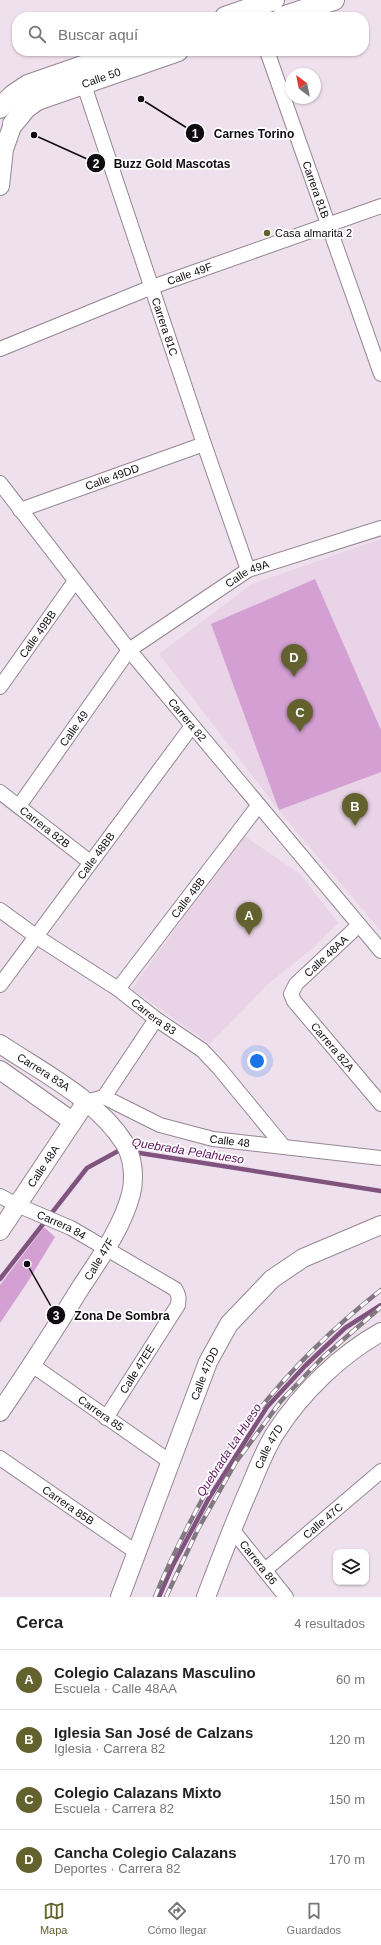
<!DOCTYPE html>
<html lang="es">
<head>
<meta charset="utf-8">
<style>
  body { margin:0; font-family:Arial,sans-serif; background:#f2f2f2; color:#222 }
  .controls { position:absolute; right:12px; bottom:12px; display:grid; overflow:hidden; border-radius:8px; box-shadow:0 1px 3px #0004 }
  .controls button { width:36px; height:36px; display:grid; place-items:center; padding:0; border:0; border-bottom:1px solid #e0e0e0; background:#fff; color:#222; font:20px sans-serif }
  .compass { position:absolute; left:285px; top:68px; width:36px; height:36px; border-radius:50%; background:#fff; box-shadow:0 1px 3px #0004; rotate:328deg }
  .you { position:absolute; left:257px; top:1061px; width:14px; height:14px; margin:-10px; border:3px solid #fff; border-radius:50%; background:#1a73e8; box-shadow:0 0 0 6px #1a73e833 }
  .badge { display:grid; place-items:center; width:26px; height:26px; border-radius:50%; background:#63612d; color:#fff; font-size:13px; font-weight:700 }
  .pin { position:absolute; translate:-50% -33px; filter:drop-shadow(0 1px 2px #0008) }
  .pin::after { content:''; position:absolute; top:21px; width:14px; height:12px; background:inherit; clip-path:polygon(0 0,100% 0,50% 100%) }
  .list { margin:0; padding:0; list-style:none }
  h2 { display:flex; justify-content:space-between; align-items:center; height:52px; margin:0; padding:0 16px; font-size:17px }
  h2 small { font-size:13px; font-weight:400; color:#767676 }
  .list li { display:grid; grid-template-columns:26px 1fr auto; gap:12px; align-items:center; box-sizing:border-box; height:60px; padding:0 16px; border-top:1px solid #e0e0e0 }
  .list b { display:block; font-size:15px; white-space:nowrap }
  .list p { margin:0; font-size:13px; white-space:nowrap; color:#767676 }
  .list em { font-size:13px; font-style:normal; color:#767676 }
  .icon { flex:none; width:22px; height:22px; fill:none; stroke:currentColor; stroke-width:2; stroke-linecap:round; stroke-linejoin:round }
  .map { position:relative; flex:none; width:381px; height:1597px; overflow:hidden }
  .search { position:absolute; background:#fff; box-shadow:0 1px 3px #0004; left:12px; right:12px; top:12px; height:44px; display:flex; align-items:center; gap:10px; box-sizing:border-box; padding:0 14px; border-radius:16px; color:#767676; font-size:15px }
  .sheet { height:292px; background:#fff }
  nav { display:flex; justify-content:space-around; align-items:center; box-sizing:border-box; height:56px; border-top:1px solid #e0e0e0; background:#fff; font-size:11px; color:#767676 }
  nav a { display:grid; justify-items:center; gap:2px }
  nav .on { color:#63612d }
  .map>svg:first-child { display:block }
  .built { fill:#e8d3e7 }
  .green { fill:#d4a0d3 }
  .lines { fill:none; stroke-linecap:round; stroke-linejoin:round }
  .stream { stroke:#7f537d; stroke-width:4.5 }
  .minor-casing { stroke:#948693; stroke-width:16 }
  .tertiary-casing { stroke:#948693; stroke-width:20 }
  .secondary-casing { stroke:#948693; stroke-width:22 }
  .minor { stroke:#fff; stroke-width:14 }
  .tertiary { stroke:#fff; stroke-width:18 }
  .secondary { stroke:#fff; stroke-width:20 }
  .rail-casing { stroke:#827881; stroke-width:4.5 }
  .rail { stroke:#fff; stroke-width:3; stroke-dasharray:9; stroke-linecap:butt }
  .poi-dot { fill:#63612d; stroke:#fff; stroke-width:1.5 }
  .labels { text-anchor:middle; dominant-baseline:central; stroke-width:3.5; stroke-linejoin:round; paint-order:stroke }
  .street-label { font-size:11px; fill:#100b10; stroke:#fff }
  .poi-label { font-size:11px; fill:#100b10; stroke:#fff; text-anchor:start }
  .water-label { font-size:12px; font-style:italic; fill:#5e135f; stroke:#fff }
  .leader { fill:none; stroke:#100b10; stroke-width:1.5 }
  .callout-dot { fill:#100b10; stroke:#fff; stroke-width:1.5 }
  .mark-label { font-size:12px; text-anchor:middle; font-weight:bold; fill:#fff }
  .callout-label { font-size:12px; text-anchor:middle; font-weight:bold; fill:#100b10; stroke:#fff; stroke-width:3.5; stroke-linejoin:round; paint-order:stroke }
</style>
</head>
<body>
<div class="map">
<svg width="381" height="1597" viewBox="0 0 381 1597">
  <rect width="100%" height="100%" fill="#efe0ee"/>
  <g class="built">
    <path d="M381,539v392l-97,-114 -125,-163 93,-70z"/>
    <path d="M243,835l57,39 38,49 -24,24 -46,37 -58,60 -78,-55z"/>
  </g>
  <g class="green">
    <path d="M315,579l66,151v42l-102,38 -68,-186z"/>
    <path d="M44,1227l11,10 -28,46 -27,40v-38z"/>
  </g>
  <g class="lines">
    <g class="stream">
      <path d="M133,1152l248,39"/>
      <path d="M0,1279l87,-111 33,-18 4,1"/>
      <path d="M159,1597l13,-30 37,-69 58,-91 38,-41 40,-38 36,-23"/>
    </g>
    <defs>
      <g id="minor">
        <path id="s1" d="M267,51l114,323"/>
        <path id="s2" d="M83,82l121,362 44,126"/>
        <path id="s3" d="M0,349l152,-62 229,-81"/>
        <path id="s4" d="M0,483l129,167 252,301"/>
        <path id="s5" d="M20,510l184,-66"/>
        <path id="s6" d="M0,687l75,-106"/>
        <path id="s7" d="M0,792l90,70"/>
        <path id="s8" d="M19,806l110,-156 119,-80 133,-42"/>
        <path id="s9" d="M0,910l37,27 81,52 38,30 46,31 17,18 65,79"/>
        <path id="s10" d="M359,925l-63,59 -5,10 3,7 87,103"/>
        <path id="s11" d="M0,985l192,-259"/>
        <path id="s12" d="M118,989l140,-183"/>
        <path d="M104,1097l52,-78"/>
        <path id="s13" d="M86,1102l18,-5 56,28 53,14 168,19"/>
        <path id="s14" d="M0,1196l17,9 54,23 104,61c4,6 4,9 3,16l-72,113"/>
        <path id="s15" d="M32,1365l137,96"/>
        <path id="s16" d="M0,1458l136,94"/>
        <path id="s17" d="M231,1528l55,69"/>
        <path id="s18" d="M265,1570l116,-99"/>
      </g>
      <g id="tertiary">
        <path d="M0,186l4,-37 9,-25"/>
        <path id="s19" d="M0,1044c42,28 98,56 125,100 8,14 10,34 6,50 -9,34 -31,64 -50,93 -26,42 -53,84 -81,125"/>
        <path d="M0,1070l72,51"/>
        <path id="s20" d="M0,1231l86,-129"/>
        <path id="s21" d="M120,1597l88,-235 21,-38 43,-45 31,-21 78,-33"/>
        <path id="s22" d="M206,1597c14,-37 28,-74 44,-110 8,-19 15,-38 26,-55 26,-40 64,-77 105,-100"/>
      </g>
      <g id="secondary">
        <path d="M225,17l49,-17"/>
        <path d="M282,17l52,-17"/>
        <path d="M0,108l13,-13 15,-10 98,-34"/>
        <path id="s23" d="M13,124l13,-16 11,-8 141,-49"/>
      </g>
    </defs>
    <use href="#minor" class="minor-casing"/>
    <use href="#tertiary" class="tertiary-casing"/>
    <use href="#secondary" class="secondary-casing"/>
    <use href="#minor" class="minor"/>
    <use href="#tertiary" class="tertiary"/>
    <use href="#secondary" class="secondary"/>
    <defs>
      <g id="rail">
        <path d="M155,1597c14,-35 31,-68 49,-101 7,-13 13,-28 21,-40 43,-64 96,-119 156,-166"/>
        <path d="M166,1597l32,-68 38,-67 45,-61 41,-43 59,-51"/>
      </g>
    </defs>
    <use href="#rail" class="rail-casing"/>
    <use href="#rail" class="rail"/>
  </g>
  <circle class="poi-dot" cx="267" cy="233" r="4"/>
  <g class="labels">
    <g class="street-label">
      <text stroke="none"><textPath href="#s23" startOffset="102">Calle 50</textPath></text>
      <text stroke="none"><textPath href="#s1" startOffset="147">Carrera 81B</textPath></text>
      <text stroke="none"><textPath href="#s3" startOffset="204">Calle 49F</textPath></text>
      <text stroke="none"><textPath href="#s2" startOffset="258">Carrera 81C</textPath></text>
      <text stroke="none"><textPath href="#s5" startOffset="98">Calle 49DD</textPath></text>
      <text stroke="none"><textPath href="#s8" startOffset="332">Calle 49A</textPath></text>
      <text stroke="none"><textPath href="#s6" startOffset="65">Calle 49BB</textPath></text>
      <text stroke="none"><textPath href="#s4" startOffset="302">Carrera 82</textPath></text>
      <text stroke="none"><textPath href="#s8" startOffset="95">Calle 49</textPath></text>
      <text stroke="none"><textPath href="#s7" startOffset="57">Carrera 82B</textPath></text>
      <text stroke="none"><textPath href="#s11" startOffset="161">Calle 48BB</textPath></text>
      <text stroke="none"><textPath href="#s12" startOffset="115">Calle 48B</textPath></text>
      <text transform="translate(326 956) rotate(-43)">Calle 48AA</text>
      <text stroke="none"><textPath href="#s9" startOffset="187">Carrera 83</textPath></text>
      <text stroke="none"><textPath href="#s10" startOffset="165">Carrera 82A</textPath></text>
      <text stroke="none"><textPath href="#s19" startOffset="52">Carrera 83A</textPath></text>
      <text stroke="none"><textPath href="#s13" startOffset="153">Calle 48</textPath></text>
      <text stroke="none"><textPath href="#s20" startOffset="78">Calle 48A</textPath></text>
      <text stroke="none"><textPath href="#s14" startOffset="68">Carrera 84</textPath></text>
      <text transform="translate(99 1259) rotate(-59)">Calle 47F</text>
      <text transform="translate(137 1369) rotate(-58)">Calle 47EE</text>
      <text stroke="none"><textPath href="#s21" startOffset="239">Calle 47DD</textPath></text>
      <text stroke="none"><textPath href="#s15" startOffset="84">Carrera 85</textPath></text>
      <text stroke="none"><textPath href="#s22" startOffset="163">Calle 47D</textPath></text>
      <text stroke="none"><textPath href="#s16" startOffset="83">Carrera 85B</textPath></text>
      <text stroke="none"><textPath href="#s18" startOffset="76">Calle 47C</textPath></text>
      <text stroke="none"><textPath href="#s17" startOffset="44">Carrera 86</textPath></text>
    </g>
    <g class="poi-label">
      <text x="275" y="233">Casa almarita 2</text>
    </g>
    <g class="water-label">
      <text transform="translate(188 1151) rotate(9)">Quebrada Pelahueso</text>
      <text transform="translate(229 1450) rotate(-57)">Quebrada La Hueso</text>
    </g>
  </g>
  <path class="leader" d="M141 99L195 133M34 135L96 163M27 1264L56 1315"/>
  <g class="callout-dot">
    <circle cx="141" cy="99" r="4"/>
    <circle cx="34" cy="135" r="4"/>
    <circle cx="27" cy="1264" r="4"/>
    <circle cx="195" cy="133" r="10"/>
    <circle cx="96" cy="163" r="10"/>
    <circle cx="56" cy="1315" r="10"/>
  </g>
  <g class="mark-label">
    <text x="195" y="138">1</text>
    <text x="96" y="168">2</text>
    <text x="56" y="1320">3</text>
  </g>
  <g class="callout-label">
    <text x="254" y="138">Carnes Torino</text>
    <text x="172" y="168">Buzz Gold Mascotas</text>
    <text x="122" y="1320">Zona De Sombra</text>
  </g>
</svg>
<div class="controls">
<button><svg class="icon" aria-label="layers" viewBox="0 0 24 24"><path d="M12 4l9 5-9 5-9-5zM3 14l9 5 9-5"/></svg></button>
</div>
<svg class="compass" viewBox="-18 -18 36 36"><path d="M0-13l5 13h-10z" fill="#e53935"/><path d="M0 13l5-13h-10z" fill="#767676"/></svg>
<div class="you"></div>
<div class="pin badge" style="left:249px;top:935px">A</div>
<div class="pin badge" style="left:355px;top:826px">B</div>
<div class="pin badge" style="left:300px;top:732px">C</div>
<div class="pin badge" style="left:294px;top:677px">D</div>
<div class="search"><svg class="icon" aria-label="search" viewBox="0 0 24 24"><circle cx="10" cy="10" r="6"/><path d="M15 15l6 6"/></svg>Buscar aquí</div>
</div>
<section class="sheet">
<h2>Cerca<small>4 resultados</small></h2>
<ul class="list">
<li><span class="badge">A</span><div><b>Colegio Calazans Masculino</b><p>Escuela · Calle 48AA</p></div><em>60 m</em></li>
<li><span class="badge">B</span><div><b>Iglesia San José de Calzans</b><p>Iglesia · Carrera 82</p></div><em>120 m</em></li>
<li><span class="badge">C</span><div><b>Colegio Calazans Mixto</b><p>Escuela · Carrera 82</p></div><em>150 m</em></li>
<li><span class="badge">D</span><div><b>Cancha Colegio Calazans</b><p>Deportes · Carrera 82</p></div><em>170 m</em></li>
</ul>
</section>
<nav>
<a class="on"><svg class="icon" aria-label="map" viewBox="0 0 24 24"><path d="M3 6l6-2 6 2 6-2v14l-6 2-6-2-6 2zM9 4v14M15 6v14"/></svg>Mapa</a>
<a><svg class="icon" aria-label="directions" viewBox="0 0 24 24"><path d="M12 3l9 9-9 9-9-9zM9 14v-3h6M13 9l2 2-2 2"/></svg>Cómo llegar</a>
<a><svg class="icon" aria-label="saved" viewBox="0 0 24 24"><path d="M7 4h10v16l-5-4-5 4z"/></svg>Guardados</a>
</nav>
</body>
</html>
